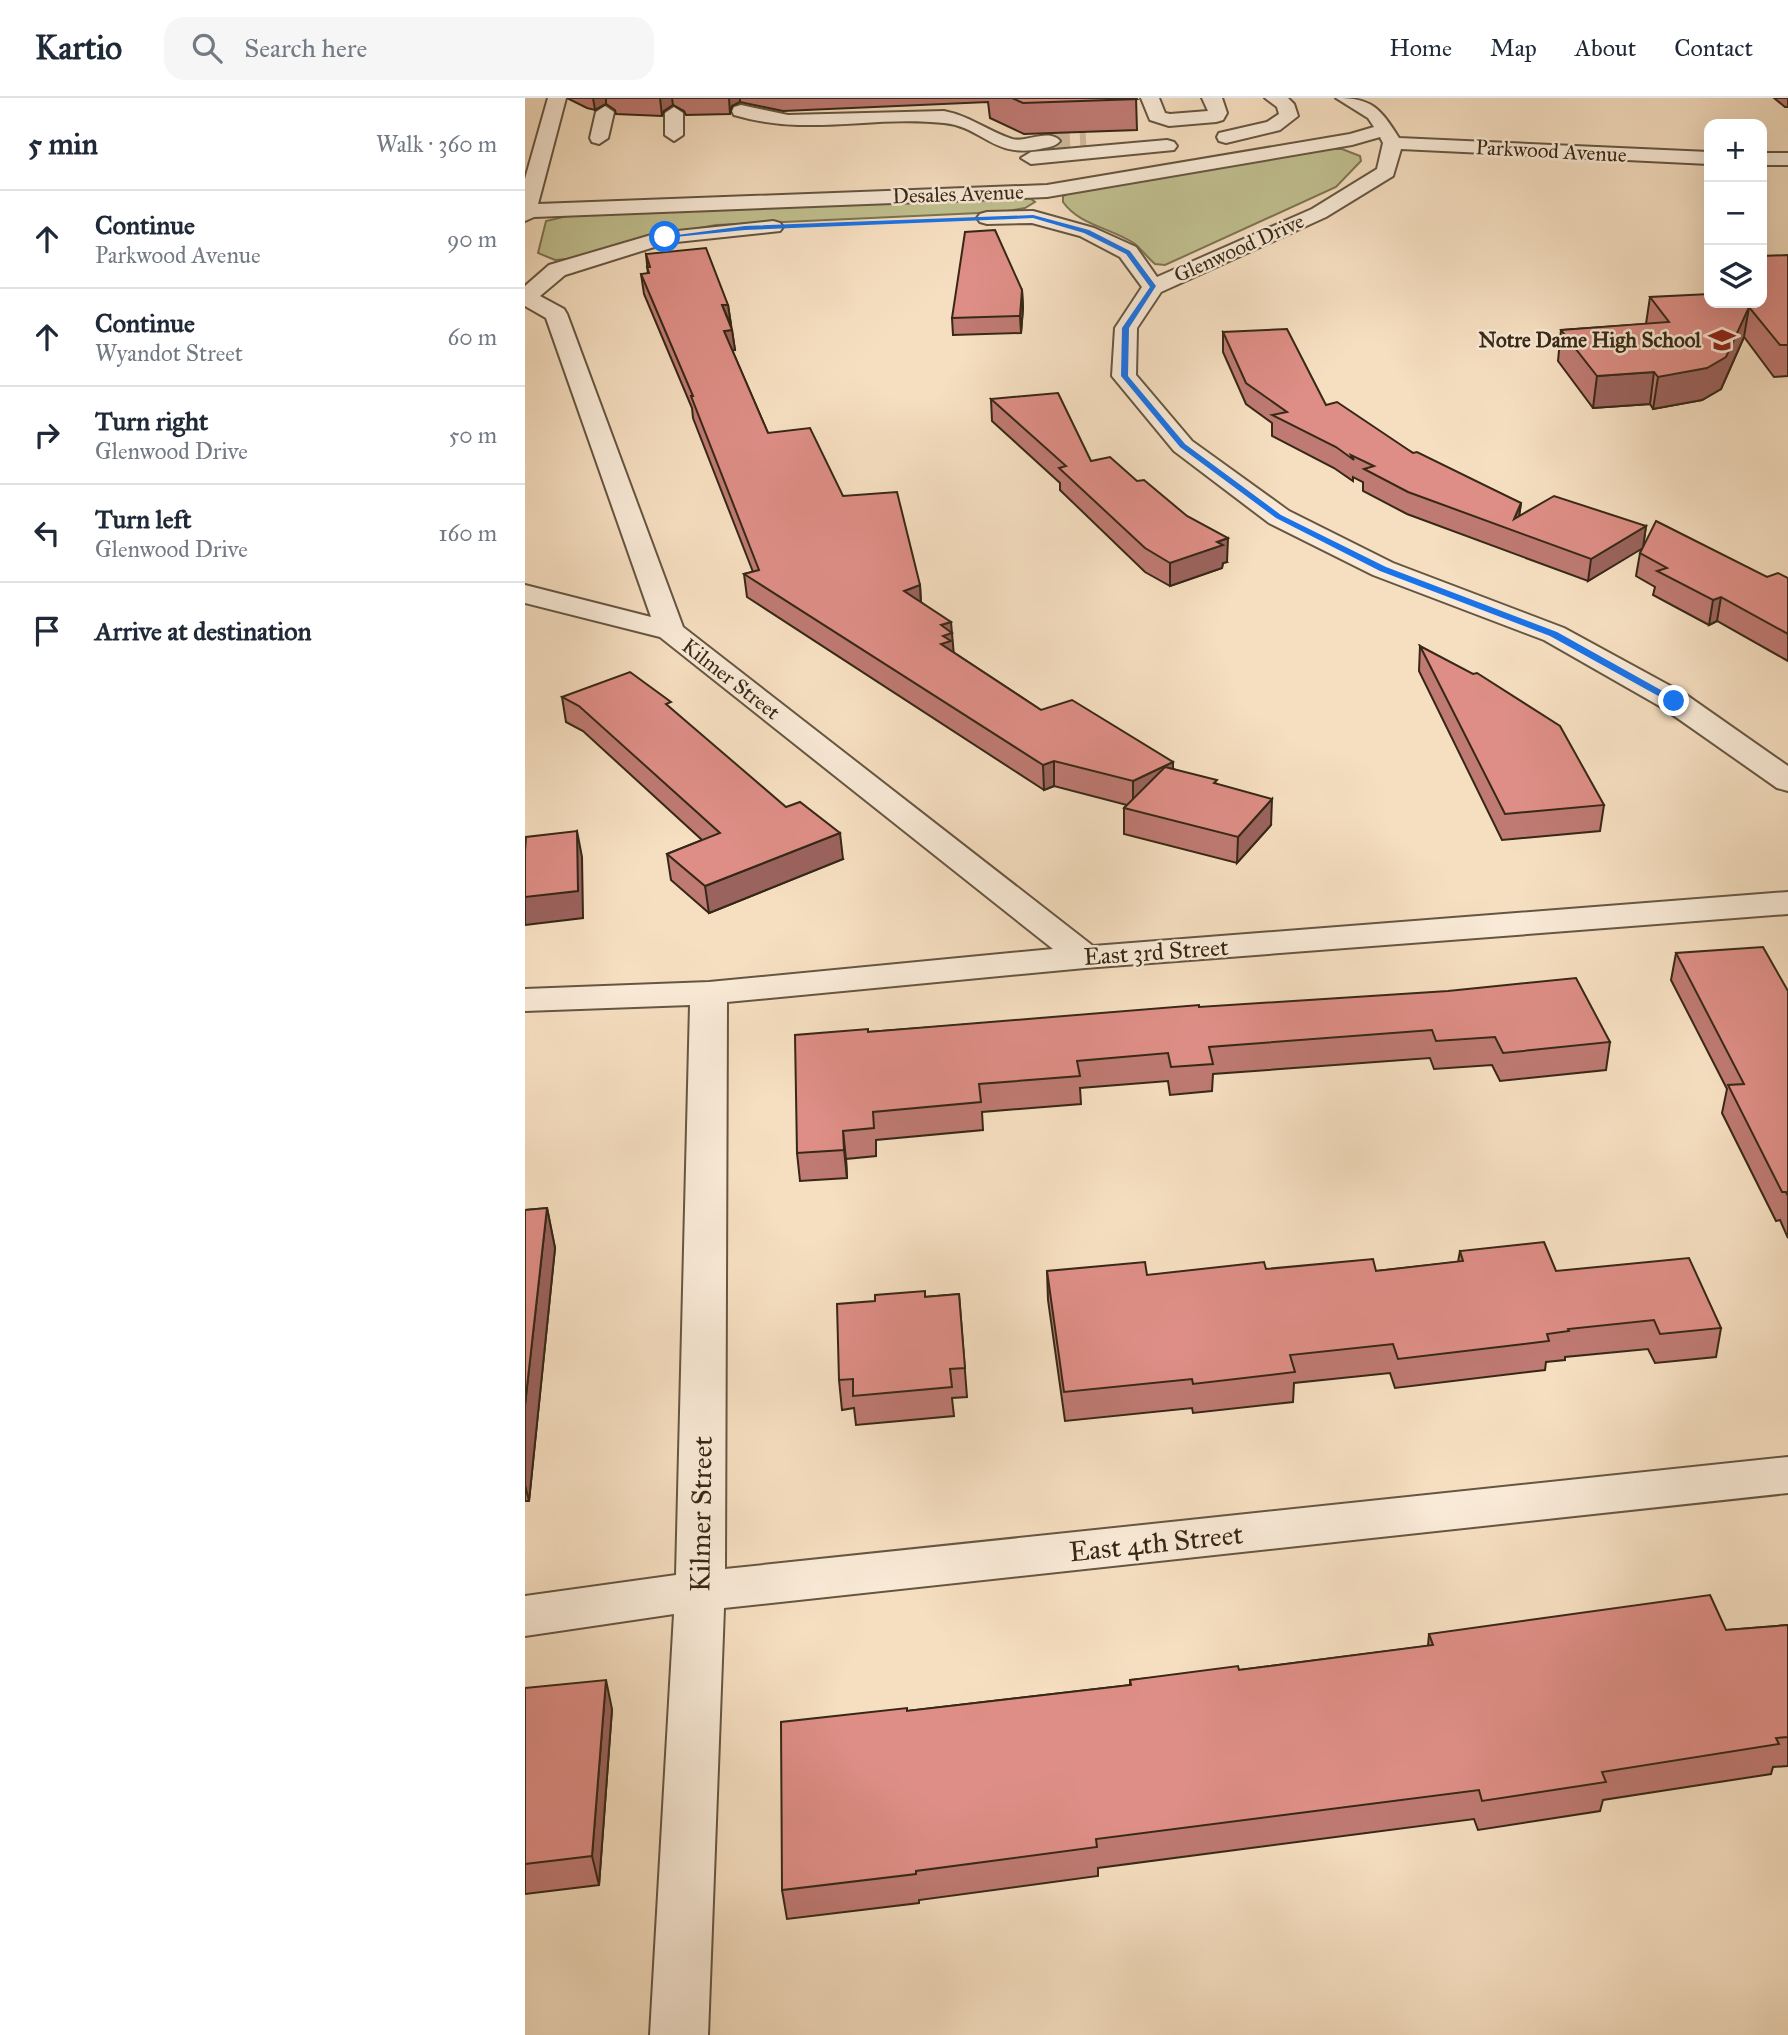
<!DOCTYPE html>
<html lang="en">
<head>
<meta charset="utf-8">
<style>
  body { margin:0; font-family:"IM FELL Great Primer",serif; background:#f6f6f7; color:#1f2937 }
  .controls { position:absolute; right:21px; top:21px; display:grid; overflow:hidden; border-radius:14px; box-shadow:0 7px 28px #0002 }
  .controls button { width:63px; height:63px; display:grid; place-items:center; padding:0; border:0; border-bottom:2px solid #e0e1e3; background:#fff; color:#1f2937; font:35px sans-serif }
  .stop { position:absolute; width:21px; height:21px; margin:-16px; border:5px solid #1a73e8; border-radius:50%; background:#fff }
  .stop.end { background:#1a73e8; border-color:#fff; box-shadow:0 2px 7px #0008 }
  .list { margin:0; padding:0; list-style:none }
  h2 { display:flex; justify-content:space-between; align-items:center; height:91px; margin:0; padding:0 28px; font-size:30px }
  h2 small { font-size:23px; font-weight:400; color:#747a83 }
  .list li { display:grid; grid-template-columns:46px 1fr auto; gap:21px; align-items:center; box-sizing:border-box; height:98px; padding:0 28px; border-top:2px solid #e0e1e3 }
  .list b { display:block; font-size:26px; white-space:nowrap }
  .list p { margin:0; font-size:23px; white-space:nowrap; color:#747a83 }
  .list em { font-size:23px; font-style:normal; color:#747a83 }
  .icon { flex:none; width:38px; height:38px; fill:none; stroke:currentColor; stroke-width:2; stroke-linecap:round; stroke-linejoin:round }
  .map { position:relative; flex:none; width:1263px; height:1937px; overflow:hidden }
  header { display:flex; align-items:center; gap:42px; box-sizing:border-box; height:98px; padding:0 35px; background:#fff; border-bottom:2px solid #e0e1e3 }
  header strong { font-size:33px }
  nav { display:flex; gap:38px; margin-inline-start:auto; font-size:24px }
  .search { width:490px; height:63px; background:#f6f6f7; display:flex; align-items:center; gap:18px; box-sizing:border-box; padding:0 24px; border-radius:21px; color:#747a83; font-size:26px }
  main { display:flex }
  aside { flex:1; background:#fff }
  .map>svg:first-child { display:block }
  .green { fill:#c1c090; stroke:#7c7453; stroke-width:2 }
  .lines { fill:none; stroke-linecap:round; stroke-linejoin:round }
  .minor-tunnel { stroke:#d0ba9f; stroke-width:20; stroke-dasharray:20 10; stroke-linecap:butt }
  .minor-casing { stroke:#665641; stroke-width:4 }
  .minor { fill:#f9ead7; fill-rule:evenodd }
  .wall { fill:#bf7a73; stroke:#362816; stroke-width:2 }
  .shaded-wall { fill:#9b635e; stroke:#362816; stroke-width:2 }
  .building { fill:#de8e86; stroke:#362816; stroke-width:2 }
  .route { fill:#1a73e8 }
  .labels { text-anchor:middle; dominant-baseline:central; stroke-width:5; stroke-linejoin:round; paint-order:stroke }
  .far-street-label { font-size:21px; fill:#362816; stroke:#f9ead7 }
  .far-poi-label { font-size:21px; font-weight:bold; fill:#362816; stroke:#f9ead7; text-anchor:end }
  .street-label { font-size:24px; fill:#362816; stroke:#f9ead7 }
  .near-street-label { font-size:28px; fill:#362816; stroke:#f9ead7 }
</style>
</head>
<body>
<header>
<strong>Kartio</strong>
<div class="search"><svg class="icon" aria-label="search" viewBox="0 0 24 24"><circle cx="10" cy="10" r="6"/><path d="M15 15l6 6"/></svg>Search here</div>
<nav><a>Home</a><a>Map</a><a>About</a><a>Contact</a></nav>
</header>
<main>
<aside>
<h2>5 min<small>Walk · 360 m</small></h2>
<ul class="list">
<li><svg class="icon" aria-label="ahead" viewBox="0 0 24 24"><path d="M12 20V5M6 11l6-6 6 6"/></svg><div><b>Continue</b><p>Parkwood Avenue</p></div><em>90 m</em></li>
<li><svg class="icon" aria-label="ahead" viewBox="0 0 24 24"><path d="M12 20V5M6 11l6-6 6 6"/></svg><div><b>Continue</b><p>Wyandot Street</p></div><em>60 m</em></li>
<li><svg class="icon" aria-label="right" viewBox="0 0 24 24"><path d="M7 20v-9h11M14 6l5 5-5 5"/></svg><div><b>Turn right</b><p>Glenwood Drive</p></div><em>50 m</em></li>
<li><svg class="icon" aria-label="left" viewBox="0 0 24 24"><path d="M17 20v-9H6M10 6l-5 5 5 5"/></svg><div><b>Turn left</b><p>Glenwood Drive</p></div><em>160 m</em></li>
<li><svg class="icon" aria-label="arrive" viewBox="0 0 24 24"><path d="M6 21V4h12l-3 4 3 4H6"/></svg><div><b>Arrive at destination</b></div></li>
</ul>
</aside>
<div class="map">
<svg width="1263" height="1937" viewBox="0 0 1263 1937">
  <rect width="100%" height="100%" fill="#f6dfc1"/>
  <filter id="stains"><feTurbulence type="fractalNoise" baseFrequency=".00286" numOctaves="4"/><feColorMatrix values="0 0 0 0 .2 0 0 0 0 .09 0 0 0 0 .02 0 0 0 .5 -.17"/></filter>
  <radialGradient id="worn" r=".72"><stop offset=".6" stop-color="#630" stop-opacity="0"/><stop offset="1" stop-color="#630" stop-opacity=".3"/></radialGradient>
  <g class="green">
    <path d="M797,51h20l18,7 1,5 -25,26 -171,78 -10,-1c-7,-6 -13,-14 -20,-20 -23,-16 -55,-18 -72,-42v-6l12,-6z"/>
    <path d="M505,100l5,4 -10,6 -24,4 -285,13 -87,16 -52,17 -22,2 -17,-7 8,-32 26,-6z"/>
  </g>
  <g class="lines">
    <path class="minor-tunnel" d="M525,43l36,-2"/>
    <defs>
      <g id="minor">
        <path d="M23,0h18l-28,106 509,-19 303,-51 24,-7 -6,-9 -32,-20c36,0 44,10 63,40l310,14v12l-308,-15 -8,27 -67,41 -165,75 -24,36 -1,47 56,66 97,70 104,52 171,65 121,66 103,72v25l-11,-3 -114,-80 -119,-68 -171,-65 -104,-52 -95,-72 -62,-75 3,-48 27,-41 -22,-30 -40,-21 -48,-13 -45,1 -7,-2 -3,-4 3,-4 7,-2 46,-1 61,17 42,19 21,30 155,-68 65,-40 6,-26 -3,-6 -28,8 -305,52 -513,20 -9,4v-42z"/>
        <path d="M616,0h18l6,15 5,1 38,-3 -6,-13h20l5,15 -4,7 -7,2 -47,4 -19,-6z"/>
        <path d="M740,0h23l6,6 4,12 -18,14 -54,13 -7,-2 -2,-4 2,-4 48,-11 12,-8 -2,-7z"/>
        <path d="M216,7l47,10 156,-4c26,5 44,20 68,28 14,4 37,-11 48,2 -5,6 -12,6 -20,8 -48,9 -57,-22 -96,-26 -73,-8 -135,14 -210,-8l-2,-4 2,-4z"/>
        <path d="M80,8l9,6 -6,26 -9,6 -7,-2 -2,-4 6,-26z"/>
        <path d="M149,9l9,6v22l-9,6 -9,-6v-22z"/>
        <path d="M642,42l7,2 3,4 -3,4 -143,14 -10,-6 10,-6z"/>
        <rect x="1237" y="55" width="26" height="12"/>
        <path d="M248,123l7,2 3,4 -3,4 -113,12 -102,32 -25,21 24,13 3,5 116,313 410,319 695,-54v22l-703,54 -358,34 -2,567 1063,-112v36l-1064,115 -16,427h-58l24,-421 -149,22v-40l151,-21 14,-570 -165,6v-22l184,-7 344,-33 -393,-312 -135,-34v-18l126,32 -105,-299 -21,-12v-20l24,-21 109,-32z"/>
      </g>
    </defs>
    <use href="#minor" class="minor-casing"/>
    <use href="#minor" class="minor"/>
  </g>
  <g class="wall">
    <path d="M42,0h569l1,32 -113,4 -34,-16 -2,-16 -205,9 -43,-9 -8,4 -2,8 -44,1 -2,-4 -11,-6 -9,6 -2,5 -46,-2 -1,-4 -9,-6 -11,6 -8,-2z"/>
    <path d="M1249,0h14v9h-3z"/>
    <path d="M121,156l82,51 7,45h-3l36,83 75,63 77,89 1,17 30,30 2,20 88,58 132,59 44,15 54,41 -34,38 -113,-29v-26l3,-3 -73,-19 -10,4 -297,-193 -3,-23 9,-2 -60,-154 -1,-10 -48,-114 -3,-20h7z"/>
    <path d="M1263,157v121l-14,1 -30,-40 -23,52 -19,11 -49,9 -3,-5 -57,4 -35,-47 3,-31 85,-6 4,-27 112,6z"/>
    <path d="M1184,165v30l-3,-5z"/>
    <path d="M497,192l1,18 -2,25 -68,2 -1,-17z"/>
    <path d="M698,234l103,73 87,48 108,50 -2,12 127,11 -3,21 124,30 21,1v83l-71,-40 -8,4 -56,-30 2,-8 -19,-11 4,-23 2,-5 -54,33 -181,-67 -44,-23v-9l-10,-5v4l-19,-13 -62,-32v-13l-26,-19 -23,-52z"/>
    <path d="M466,301l100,62 136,101 -4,1 -1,5 -52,18 -25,-14 -85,-82v-7l-68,-62z"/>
    <path d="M895,548l184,159 -4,26 -98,9 -83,-169z"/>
    <path d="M37,599l110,13 171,149 -134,54 -38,-33 -4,-26 35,-14 -119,-109 -17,-9z"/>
    <path d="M1151,855l112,38v247l-8,-18 -4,1 -54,-108 5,-24 -56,-109z"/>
    <path d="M674,909l411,35 -4,28 -106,11 -8,-16 -58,4 -4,-11 -217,16 -1,17 -42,4 -2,-14 -88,7 1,16 -99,8 1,18 -107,10v16l-30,3 1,19 -47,3 -3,-28 71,-121z"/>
    <path d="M22,1110l8,40 -26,253h-4v-291z"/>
    <path d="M935,1153l96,20 165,57 -5,29 -61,6 -7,-14 -83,8v3l-19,2 -1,8 -150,18 -5,-15 -96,10 -1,19 -100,11 -1,-5 -127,13 -17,-121 -1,-29 100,4 229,-4 82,-9z"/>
    <path d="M434,1196l8,103 -15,1 2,18 -98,9 -2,-17 -12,2 -3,-30 36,-79z"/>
    <path d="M1263,1527v141l-15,1 -2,7 -168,26 -3,11 -122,19 -4,-11 -376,49v8l-179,24v3l-132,16 -5,-29 125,-179 223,-26v-5l109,-10 189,-24 1,-12 297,-4z"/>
    <path d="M0,1590l87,21 -13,176 -74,9z"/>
  </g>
  <g class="shaded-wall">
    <path d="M68,0h13v6l-11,6z"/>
    <path d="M135,0h12l1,7 -9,6 -2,5z"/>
    <path d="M204,0h11v4l-8,4 -2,8z"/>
    <path d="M497,192l1,18 -2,25 -1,-17z"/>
    <path d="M197,207h6l3,20z"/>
    <path d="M1224,209l-5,30 -23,52 -19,11 -49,9 5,-32z"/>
    <path d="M207,232l3,20 -9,1 -2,-20z"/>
    <path d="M1129,274l-4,32 -57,4 4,-32z"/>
    <path d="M996,405l-3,21 -4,-5z"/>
    <path d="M1121,428l-3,22 -55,33 3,-22z"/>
    <path d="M703,440l-1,24 -4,1 -1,5 -52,18v-23l47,-21z"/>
    <path d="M395,487l1,23 -17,-17z"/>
    <path d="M1196,499l-4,24 -8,4 4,-25z"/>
    <path d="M426,524l3,34 -11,12 -2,-43z"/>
    <path d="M529,663v25l-10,4 -1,-25z"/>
    <path d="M648,664v25l-40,20v-26z"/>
    <path d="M747,701l-1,26 -34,38 1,-26z"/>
    <path d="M52,733l5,26 1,61 -58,7v-28z"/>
    <path d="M315,735l3,26 -134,54 -4,-27z"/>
    <path d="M318,1033l3,28 1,19 -3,-28z"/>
    <path d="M22,1110l8,40 -26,253 -4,-16v-80z"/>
    <path d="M81,1582l6,29 -13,176 -7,-29z"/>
  </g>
  <g class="building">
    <path d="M487,0h124l1,1 -114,4z"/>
    <path d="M470,132l27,60 -2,26 -68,2 13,-86z"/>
    <path d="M181,150l22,57h-6l10,25 -8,1 44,102 42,-5 33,68 54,-4 23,93 -16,6 47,31 -10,3 11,8 -9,3 8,5 -10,3 100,66 31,-10 101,62 -40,19 -79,-20 -11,4 -299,-191 15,-4 -68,-174h2l-52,-122 8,-1 -2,-6h3l-4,-13z"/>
    <path d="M1263,157v90h-8l-31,-38 -23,50 -19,11 -49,9 -4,-5 -57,4 -36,-46 108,-8 -19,-25 59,-3v9h53v-47z"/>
    <path d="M762,231l39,76 11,-3 76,51 4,-1 104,51 -7,16 40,-23 92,30 -55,33 -183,-67 -44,-23 10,-3 -23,-11 3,5 -18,-13 -64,-32 15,-3 -41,-29 -23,-51z"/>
    <path d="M533,295l33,68 19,-4 27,24 7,-1 43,36 41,22 -11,4 6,3 -53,18 -25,-15 -86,-80 7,-2 -75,-67z"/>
    <path d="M1131,423l111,56 11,-4 10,5v56l-67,-37 -8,3 -56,-29 10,-3 -27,-15z"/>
    <path d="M895,548l53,28 4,-1 83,53 44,79 -99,9z"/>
    <path d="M105,574l41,30 -5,2 120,103 14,-5 40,31 -135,53 -38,-32 53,-21 -141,-127 -17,-9z"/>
    <path d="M640,669l52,13 -3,3 58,16 -34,38 -114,-29z"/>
    <path d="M52,733l1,60 -53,6v-46l1,-14z"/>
    <path d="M1238,849l25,44v205l-2,-4h-4l-54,-107 16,-1 -68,-131z"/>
    <path d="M1051,880l34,64 -107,11 -8,-16 -59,4 -4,-11 -223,17 4,17 -42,3 -3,-14 -91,8 3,15 -101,8 2,18 -108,10 1,16 -31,3 1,19 -47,3 -2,-118 73,-6v3l331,-27v2l249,-16z"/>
    <path d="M22,1110l-22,197v-195z"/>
    <path d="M1019,1144l12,29 133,-13 32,70 -61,6 -6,-14 -86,9 1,2 -22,3 2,7 -151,18 -5,-15 -103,11 5,17 -102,12 -1,-5 -128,13 -17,-121 98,-9 2,13 117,-13 2,7 107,-10 3,12 87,-10 -3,-10z"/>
    <path d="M400,1193v6l34,-3 6,74 -15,1 2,18 -99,9v-17l-14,1 -2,-76 38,-3v-6z"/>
    <path d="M1185,1497l16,35 62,-5v112l-12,1 3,6 -177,28 4,10 -124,19 -3,-11 -383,49 1,8 -181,24v3l-134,16 -1,-168 126,-14v3l224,-26 -1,-5 108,-14 1,4 194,-25 -4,-11z"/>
    <path d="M81,1582l-14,176 -67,8v-176z"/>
  </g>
  <path class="route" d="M508,117l56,15 41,21 26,35 -27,42 -1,48 57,68 96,71 105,52 171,65 120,67v4h-6l-121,-67 -170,-65 -104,-53 -96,-71 -59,-71 1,-48 28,-41 -24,-33 -42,-21 -51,-15 -288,12 -80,8 -3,-1 83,-11z"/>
  <defs>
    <symbol id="school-bare" viewBox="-9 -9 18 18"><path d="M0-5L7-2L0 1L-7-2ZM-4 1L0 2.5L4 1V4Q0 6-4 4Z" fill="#8f2418" stroke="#f9ead7" stroke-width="2.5" paint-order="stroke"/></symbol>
  </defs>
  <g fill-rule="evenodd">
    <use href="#school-bare" x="1178" y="223" width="38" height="38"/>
  </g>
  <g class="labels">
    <g class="far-street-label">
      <text transform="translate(1026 53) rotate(3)">Parkwood Avenue</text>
      <text transform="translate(433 96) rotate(-2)">Desales Avenue</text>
      <text transform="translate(714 150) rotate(-24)">Glenwood Drive</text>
      <text transform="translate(206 581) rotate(38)">Kilmer Street</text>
    </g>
    <g class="far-poi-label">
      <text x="1176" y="242">Notre Dame High School</text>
    </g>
    <g class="street-label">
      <text transform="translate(631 854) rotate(-4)">East 3rd Street</text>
    </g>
    <g class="near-street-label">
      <text transform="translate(176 1416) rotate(-89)">Kilmer Street</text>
      <text transform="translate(631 1445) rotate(-6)">East 4th Street</text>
    </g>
  </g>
  <rect width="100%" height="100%" filter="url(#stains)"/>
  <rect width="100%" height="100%" fill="url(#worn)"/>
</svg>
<div class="controls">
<button>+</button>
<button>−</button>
<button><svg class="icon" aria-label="layers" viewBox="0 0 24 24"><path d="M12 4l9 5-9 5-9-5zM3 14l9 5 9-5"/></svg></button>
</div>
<div class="stop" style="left:140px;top:139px"></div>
<div class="stop end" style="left:1149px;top:603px"></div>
</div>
</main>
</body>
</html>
